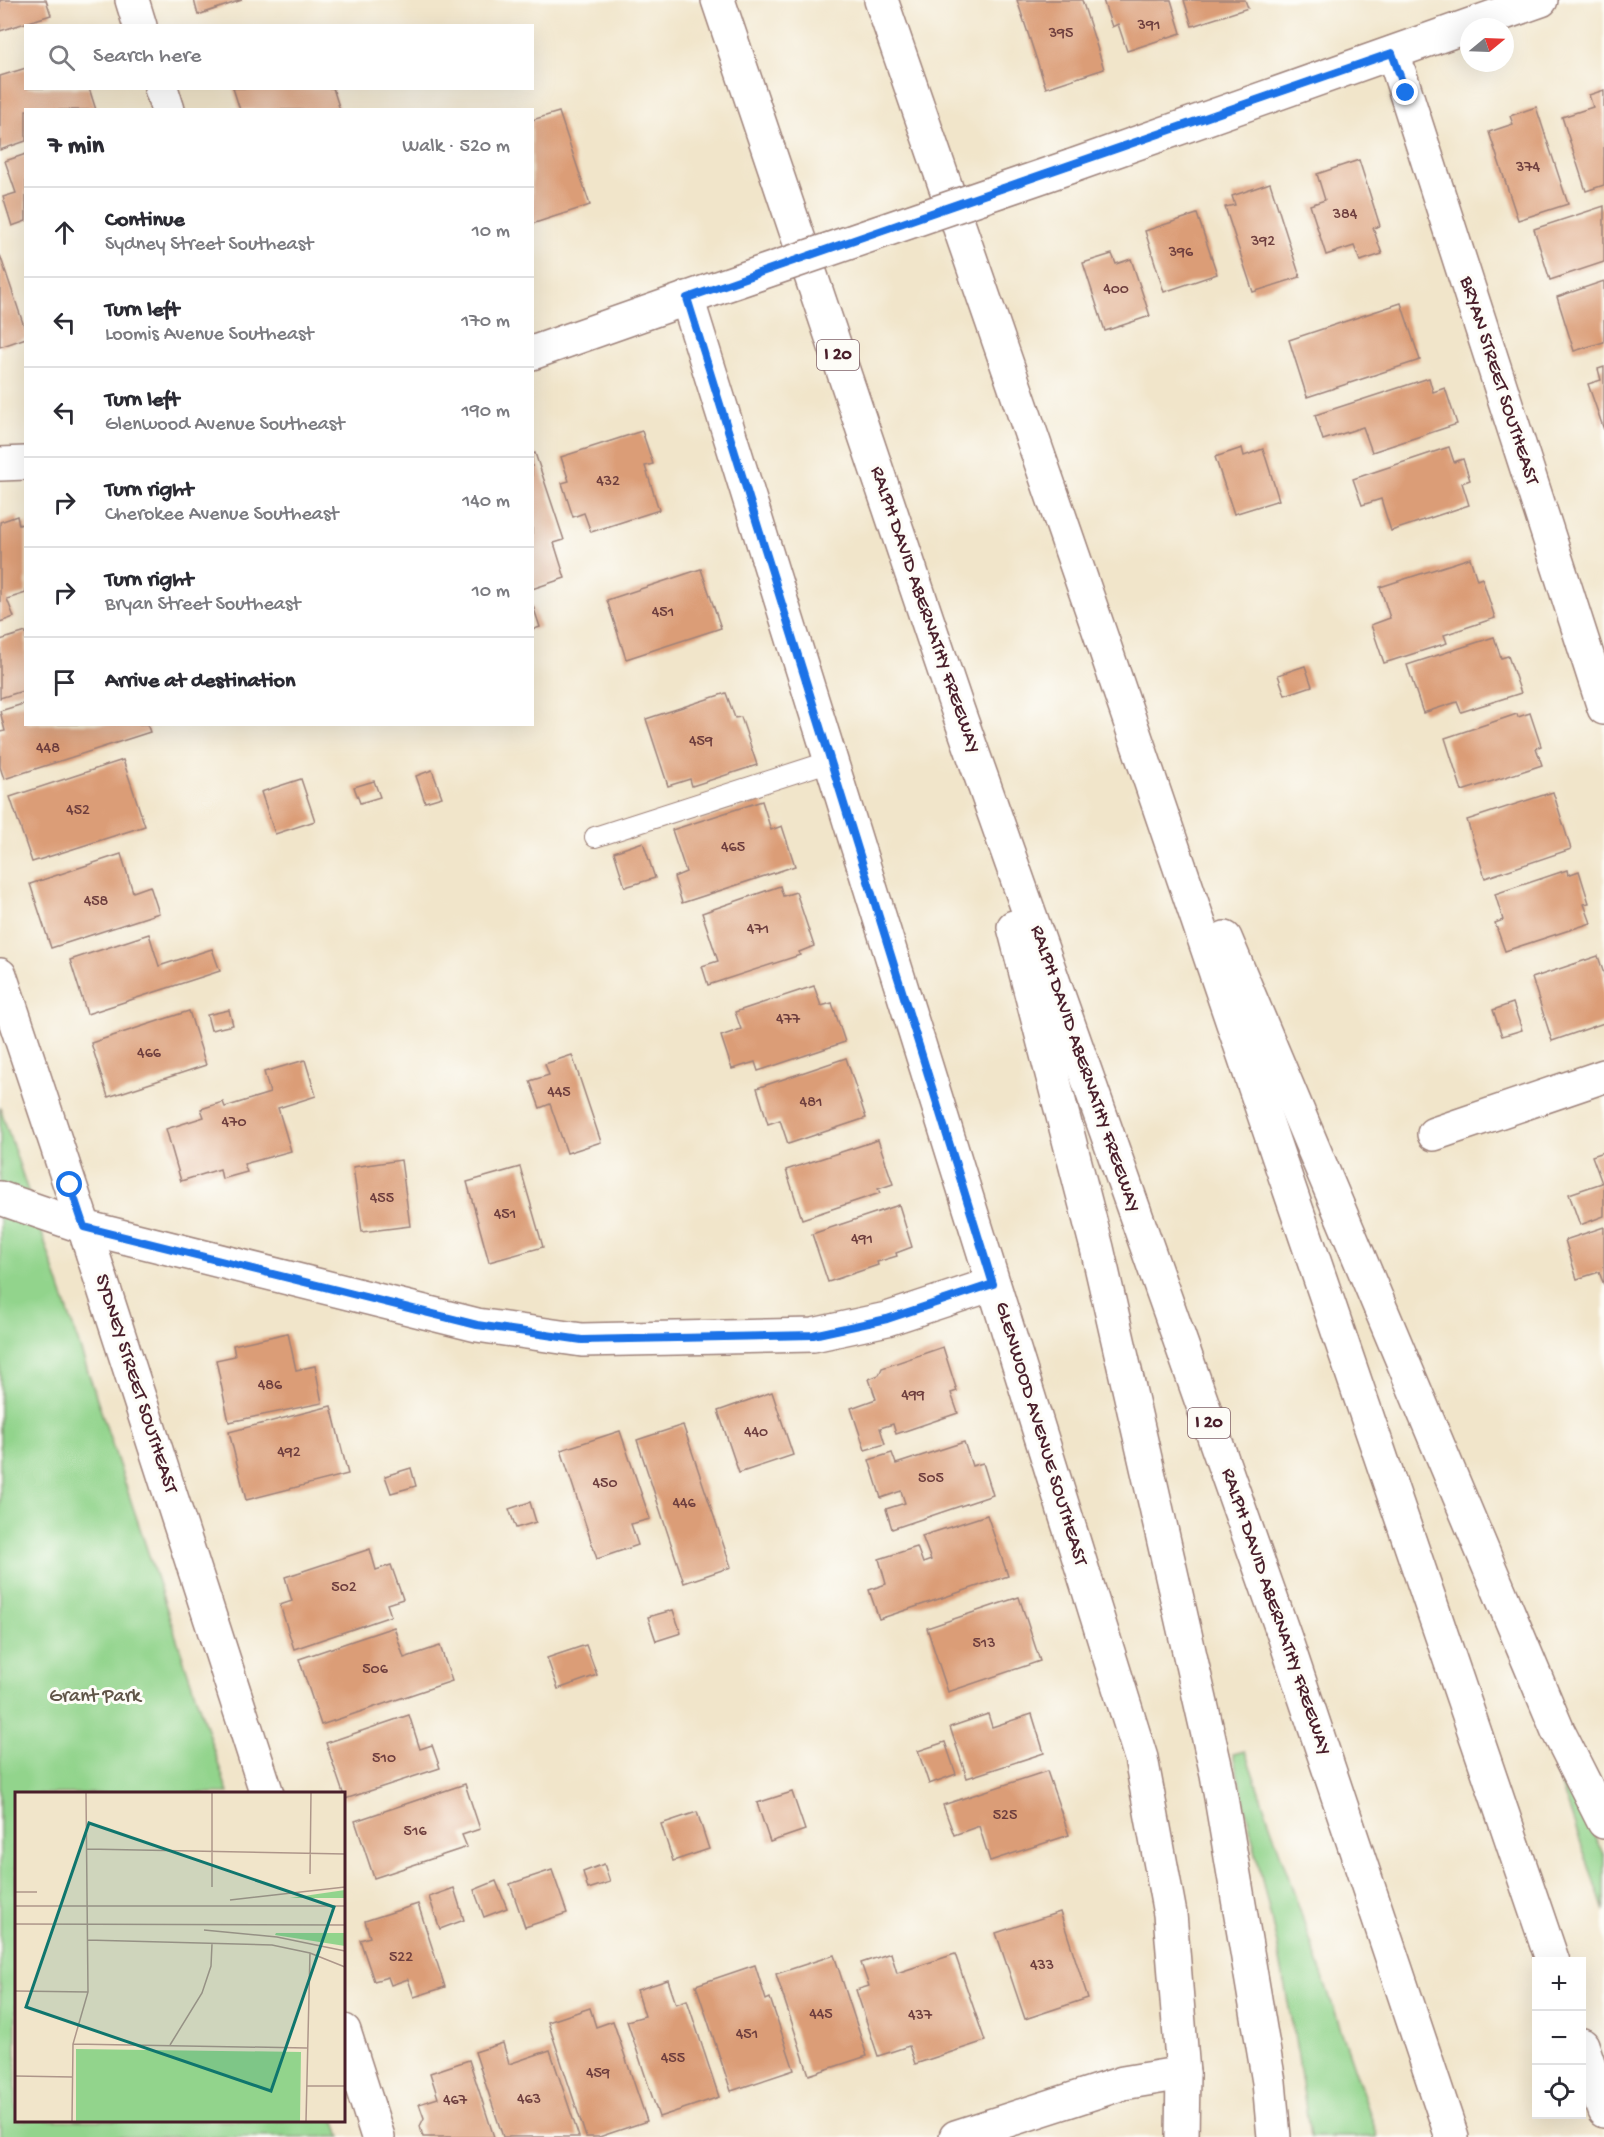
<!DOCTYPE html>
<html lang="en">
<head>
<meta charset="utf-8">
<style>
  body { margin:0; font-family:"Gochi Hand",sans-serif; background:#f2f2f3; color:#2b2b33 }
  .controls { position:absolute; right:18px; bottom:18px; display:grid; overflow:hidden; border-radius:0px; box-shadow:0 6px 24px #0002 }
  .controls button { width:54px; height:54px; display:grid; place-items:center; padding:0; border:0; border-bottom:2px solid #e1e1e2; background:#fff; color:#2b2b33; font:30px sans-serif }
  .compass { position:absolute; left:1460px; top:18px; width:54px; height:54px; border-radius:50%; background:#fff; box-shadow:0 6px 24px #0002; rotate:71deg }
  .stop { position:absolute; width:18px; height:18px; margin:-14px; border:4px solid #1a73e8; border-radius:50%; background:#fff }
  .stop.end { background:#1a73e8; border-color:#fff; box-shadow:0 2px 6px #0008 }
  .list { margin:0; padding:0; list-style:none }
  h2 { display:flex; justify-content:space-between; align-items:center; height:78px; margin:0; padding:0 24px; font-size:26px }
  h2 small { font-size:20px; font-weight:400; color:#7c7c81 }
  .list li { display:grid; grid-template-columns:39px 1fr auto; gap:18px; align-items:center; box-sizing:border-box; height:90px; padding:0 24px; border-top:2px solid #e1e1e2 }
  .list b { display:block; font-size:22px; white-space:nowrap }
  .list p { margin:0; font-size:20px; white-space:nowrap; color:#7c7c81 }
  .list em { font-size:20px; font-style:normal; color:#7c7c81 }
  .icon { flex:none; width:33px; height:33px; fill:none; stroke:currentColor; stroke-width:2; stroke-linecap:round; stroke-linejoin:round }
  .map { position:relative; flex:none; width:1604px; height:2137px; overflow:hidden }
  .search { position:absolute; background:#fff; box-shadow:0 6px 24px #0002; left:24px; top:24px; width:510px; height:66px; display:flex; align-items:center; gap:15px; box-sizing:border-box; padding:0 21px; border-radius:0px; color:#7c7c81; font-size:22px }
  .panel { position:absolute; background:#fff; box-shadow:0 6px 24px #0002; left:24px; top:108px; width:510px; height:618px; border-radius:0px }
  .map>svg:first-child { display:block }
  .green { fill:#92d48c; stroke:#6e7a5c; stroke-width:1.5 }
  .building { fill:#db9d77 }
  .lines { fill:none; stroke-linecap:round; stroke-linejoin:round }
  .lane-casing { stroke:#9e827a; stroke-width:22 }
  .street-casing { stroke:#9e827a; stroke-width:36 }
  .secondary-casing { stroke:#9e827a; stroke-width:36 }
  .highway-casing { stroke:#9e827a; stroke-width:36 }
  .lane { stroke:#fff; stroke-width:20 }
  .street { stroke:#fff; stroke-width:33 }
  .secondary { stroke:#fff; stroke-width:33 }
  .highway { stroke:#fff; stroke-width:33 }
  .secondary-bridge-casing { stroke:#9e827a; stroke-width:36; stroke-linecap:butt }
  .secondary-bridge { stroke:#fff; stroke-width:33 }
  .route { stroke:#1a73e8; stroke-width:8 }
  .labels { text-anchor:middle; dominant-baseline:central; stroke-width:6; stroke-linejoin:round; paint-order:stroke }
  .number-label { font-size:16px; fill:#6e3e3e }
  .shield { fill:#fdfcf7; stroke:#806168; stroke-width:1.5 }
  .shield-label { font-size:18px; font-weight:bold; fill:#4a1f2b }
  .street-label { font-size:20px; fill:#4a1f2b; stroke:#fdfcf7 }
  .park-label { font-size:20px; fill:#605548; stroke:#fdfcf7 }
  .inset-road { fill:none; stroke:#ae968a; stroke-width:1.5 }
  .view { fill:#0f766e; fill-opacity:0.15; stroke:#0f766e; stroke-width:3 }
  .inset-edge { fill:none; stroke:#4a1f2b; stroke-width:3 }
</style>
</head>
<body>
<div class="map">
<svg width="1604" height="2137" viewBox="0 0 1604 2137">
  <rect width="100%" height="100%" fill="#fdfcf7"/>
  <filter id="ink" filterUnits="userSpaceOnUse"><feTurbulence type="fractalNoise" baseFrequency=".0167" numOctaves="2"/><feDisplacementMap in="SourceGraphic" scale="12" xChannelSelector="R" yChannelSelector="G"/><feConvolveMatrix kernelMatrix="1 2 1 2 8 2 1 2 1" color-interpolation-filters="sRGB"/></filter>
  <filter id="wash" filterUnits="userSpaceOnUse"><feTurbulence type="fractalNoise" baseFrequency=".008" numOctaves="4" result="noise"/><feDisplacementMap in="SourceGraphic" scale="24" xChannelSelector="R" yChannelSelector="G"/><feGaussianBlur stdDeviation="1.35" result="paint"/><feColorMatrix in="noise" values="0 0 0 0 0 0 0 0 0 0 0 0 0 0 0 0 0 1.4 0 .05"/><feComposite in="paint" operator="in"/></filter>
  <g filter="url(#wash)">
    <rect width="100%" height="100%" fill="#f1e5ca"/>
    <g class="green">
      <path d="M0,1107l228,686 -212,1v326l320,1 5,16h-341z"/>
      <path d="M1245,1751l133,386h-68l-12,-81 -21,-112 -44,-190z"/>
      <path d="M1562,1768l42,88v55l-48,-141z"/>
    </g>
    <g id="blocks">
      <g class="building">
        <path d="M0,0h46l5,15 -51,16z"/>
        <path d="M194,0h48l-44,15z"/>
        <path d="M1017,0h65l22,69 -58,19z"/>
        <path d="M1103,0h68l10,33 -54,18 -9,-27 -6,3z"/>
        <path d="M1184,0h61l3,8 -56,18z"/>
        <path d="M26,68v20h63l7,22h-70v31l-26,9v-74z"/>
        <path d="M233,88h100l7,22h-100z"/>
        <path d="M1604,90v95l-18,6 -24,-74 31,-10 -4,-12z"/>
        <path d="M1536,107l32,97 -50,16 -29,-88 24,-8 -3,-8z"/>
        <path d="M559,112l31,93 -58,19v-104z"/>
        <path d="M26,154v67l-14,5 -9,-29 13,-4 -11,-32z"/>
        <path d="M1359,160l21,66 -7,2 9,26 -22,7 -6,-15 -28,9 -16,-50 15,-5 -8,-26z"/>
        <path d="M1270,183l30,94 -47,15 -28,-85 10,-2 -3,-9z"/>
        <path d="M1604,206v56l-54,18 -16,-51z"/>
        <path d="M1197,214l20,60 -53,18 -19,-61z"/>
        <path d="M1112,254l4,10 15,-5 19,57 -45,15 -22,-68z"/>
        <path d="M0,255l26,77v6l-26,9z"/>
        <path d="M1604,281v61l-30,9 -17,-54z"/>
        <path d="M1401,303l19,57 -113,37 -18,-57z"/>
        <path d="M1604,367v63l-16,-46 13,-4 -3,-11z"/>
        <path d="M1429,378l4,14 12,-4 12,36 -85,28 -9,-25 -40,13 -8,-25z"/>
        <path d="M642,431l11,33 -8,2 14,44 -68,22 -7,-19 -11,4 -11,-34 7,-2 -8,-24z"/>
        <path d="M1449,447l5,15 9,-3 7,21 -8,3 7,22 -78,26 -10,-32 -19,6 -9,-26z"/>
        <path d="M1242,448l2,8 19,-7 16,51 -45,14 -19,-57z"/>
        <path d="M535,453l29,87 -10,3 11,35 -33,11v-135z"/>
        <path d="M17,516l2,9 7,-2v70l-19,6 7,18 -14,5v-100z"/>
        <path d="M1470,558l7,22 5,-2 13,40 -51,17 3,8 -63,20 -13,-38 19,-7 -10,-31z"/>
        <path d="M701,569l20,59 -95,31 -19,-59z"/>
        <path d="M533,606l7,21 -8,3v-23z"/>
        <path d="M26,632v58l-26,8v-58z"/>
        <path d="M1494,637l7,21 7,-2 13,37 -60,19 -4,-10 -34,11 -16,-48z"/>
        <path d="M1305,666l7,20 -27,9 -7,-20z"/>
        <path d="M726,693l9,25 6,-1 16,48 -65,21 -2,-7 -22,7 -22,-67z"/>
        <path d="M26,703v21h121l3,8 -146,47 -4,-12v-35l5,-1 -5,-20z"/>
        <path d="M1530,713l11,33 -5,2 6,17 -80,26 -17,-53 72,-24 1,3z"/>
        <path d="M123,760l22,66 -113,36 -22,-65z"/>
        <path d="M432,770l10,27 -17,5 -9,-26z"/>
        <path d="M301,779l14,42 -40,13 -14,-42z"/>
        <path d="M374,781l6,16 -20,6 -6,-16z"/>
        <path d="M1553,792l18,57 -86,29 -18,-58z"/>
        <path d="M762,801l9,29 11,-4 13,40 -113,37 -8,-26 12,-5 -14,-42z"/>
        <path d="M643,842l12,36 -30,9 -11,-35z"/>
        <path d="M121,854l12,38 17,-6 9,27 -108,35 -21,-64z"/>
        <path d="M1567,870l1,5 11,-4 10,32 -5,1 7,19 -86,28 -10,-28 8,-3 -8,-26z"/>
        <path d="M780,886l3,10 13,-4 18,54 -15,6 1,3 -92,30 -6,-19 16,-5 -16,-48z"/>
        <path d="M149,934l10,32 53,-17 8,22 -133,43 -17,-54z"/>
        <path d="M1598,956l6,18v49l-52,18 -20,-63z"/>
        <path d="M814,986l7,20 11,-3 13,39 -87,29 -3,-9 -23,7 -11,-33 20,-7 -6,-17z"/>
        <path d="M1513,1003l9,27 -20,6 -9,-26z"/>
        <path d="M229,1010l4,15 -22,5 -4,-15z"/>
        <path d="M189,1011l17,54 -98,32 -17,-54z"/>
        <path d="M572,1055l29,87 -34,11 -17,-49 -10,4 -10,-27 19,-6 -4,-11z"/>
        <path d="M846,1058l20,60 -78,26 -8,-24 -12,4 -11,-36z"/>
        <path d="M305,1060l11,36 -38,12 13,43 -47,13 3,8 -25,7 -2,-10 -39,12 -15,-52 38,-12 -3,-8 22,-7 2,5 45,-14 -6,-21z"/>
        <path d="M878,1140l15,44 -15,5 2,4 -78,26 -16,-49z"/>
        <path d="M1604,1152v64l-24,9 -11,-31 33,-11 -10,-27z"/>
        <path d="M401,1160l9,66 -48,6 -9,-65z"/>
        <path d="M520,1167l23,80 -54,15 -22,-80z"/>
        <path d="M899,1205l13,42 -16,6 1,3 -20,6 1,3 -50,17 -16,-48z"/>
        <path d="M1604,1227v58l-5,-13 -22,7 -12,-39z"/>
        <path d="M288,1333l8,37 19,-4 7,37 -93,19 -13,-62 19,-4 -2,-11z"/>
        <path d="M943,1347l14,44 -6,2 7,20 -62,21 -3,-10 -13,4 5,16 -20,6 -14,-42 25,-9 -7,-20 10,-4 3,-7z"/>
        <path d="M772,1392l21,63 -54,18 -21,-62z"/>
        <path d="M331,1406l17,68 -102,26 -17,-68z"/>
        <path d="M683,1425l48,142 -47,16 -47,-143z"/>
        <path d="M620,1431l30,88 -19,5 7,21 -41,14 -36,-109z"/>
        <path d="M964,1442l8,24 11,-3 10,32 -101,34 -6,-20 19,-6 -4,-12 -20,7 -12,-38 23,-7 4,11z"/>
        <path d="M411,1468l5,18 -25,7 -6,-17z"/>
        <path d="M530,1502l6,20 -20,6 -7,-19z"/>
        <path d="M987,1515l21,61 -129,43 -10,-29 17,-6 -7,-25 38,-12 6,16 8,-3 -9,-24z"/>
        <path d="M370,1549l6,21 15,-5 12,34 -16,5 4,12 -97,33 -14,-44 12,-4 -7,-24z"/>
        <path d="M1019,1597l21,64 -92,31 -21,-64z"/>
        <path d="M673,1610l8,23 -25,8 -8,-24z"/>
        <path d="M394,1627l10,31 36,-12 12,35 -131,44 -22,-66z"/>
        <path d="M586,1645l11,30 -39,14 -11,-31z"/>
        <path d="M988,1714l4,13 40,-13 12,39 -77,25 -17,-51z"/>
        <path d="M409,1715l11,34 12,-4 8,23 -95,31 -19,-56z"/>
        <path d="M945,1742l11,32 -27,10 -11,-33z"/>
        <path d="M1047,1771l22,64 -79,26 -11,-35 -25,9 -11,-30z"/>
        <path d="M465,1784l15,45 -18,6 5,12 -93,31 -19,-57z"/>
        <path d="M792,1792l13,38 -35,12 -13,-39z"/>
        <path d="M697,1812l12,37 -36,12 -12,-37z"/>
        <path d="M604,1864l6,18 -22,7 -5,-17z"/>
        <path d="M552,1870l15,43 -42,14 -15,-43z"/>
        <path d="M496,1881l11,27 -23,9 -10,-27z"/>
        <path d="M454,1888l10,32 -24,9 -11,-32z"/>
        <path d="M418,1904l27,83 -31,10 -6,-18 -17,6 -3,-8 -14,4 -14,-41 10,-3 -5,-16z"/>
        <path d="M1060,1912l28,86 -63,21 -29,-86z"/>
        <path d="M891,1953l6,20 58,-19 30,87 -70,23 -6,-18 -31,10 -22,-66 13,-4 -8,-23z"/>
        <path d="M834,1955l33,101 -58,19 -33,-101z"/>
        <path d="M755,1965l11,35 4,-2 24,72 -63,21 -35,-106z"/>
        <path d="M668,1980l8,24 11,-4 32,97 -60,20 -32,-96 18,-5 -8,-26z"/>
        <path d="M590,2008l6,19 17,-6 34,100 -48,16h-13l-38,-115z"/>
        <path d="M503,2043l6,21 41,-14 29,87h-76l-28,-85z"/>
        <path d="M469,2060l25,77h-71l-3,-11 4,-8 -5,-14 19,-6 -8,-25z"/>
      </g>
    </g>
  </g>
  <g filter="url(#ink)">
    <use href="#blocks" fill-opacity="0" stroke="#9e827a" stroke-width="1.5"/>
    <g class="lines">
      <defs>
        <path id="lane" d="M595,837l236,-76"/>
        <g id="street">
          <path d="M132,0l8,26"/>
          <path d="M1393,53l211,655"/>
          <path d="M161,88l7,22"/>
          <path d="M687,298l454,1460 29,156 13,159 -1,64"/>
          <path d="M0,975l84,252 183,567"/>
          <path d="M1434,1134l170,-58"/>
          <path d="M0,1198l84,29 393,98 105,15 231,-5 74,-16 106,-35"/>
          <path d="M344,2031l34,106"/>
          <path d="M956,2137l167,-54 60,-10"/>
        </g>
        <g id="secondary">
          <path d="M1072,166l469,-166"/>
          <path d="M532,353l179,-63"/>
          <path d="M0,464l26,-1"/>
        </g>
        <g id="highway">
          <path d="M718,0l240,711 327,927 167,499"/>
          <path d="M881,0l223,645 449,1317"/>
          <path d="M1014,927l83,321 120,526 52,308 5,55"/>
          <path d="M1225,938l333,793 46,91"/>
          <path d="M1582,2045l22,66"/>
        </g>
      </defs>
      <use href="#lane" class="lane-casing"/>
      <use href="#street" class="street-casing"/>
      <use href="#secondary" class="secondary-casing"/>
      <use href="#highway" class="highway-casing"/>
      <use href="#lane" class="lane"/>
      <use href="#street" class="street"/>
      <use href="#secondary" class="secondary"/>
      <use href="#highway" class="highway"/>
      <defs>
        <path id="secondary-bridge" d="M711,290l361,-124"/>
      </defs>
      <use href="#secondary-bridge" class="secondary-bridge-casing"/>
      <use href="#secondary-bridge" class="secondary-bridge"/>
    </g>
  </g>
  <g class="lines" filter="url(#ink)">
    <path class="route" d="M70,1185l14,42 393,98 105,15 231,-5 74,-16 106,-35 -306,-986 705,-245 14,40"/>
  </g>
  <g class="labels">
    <g class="number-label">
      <text x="1149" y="26">391</text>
      <text x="1061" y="34">395</text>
      <text x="1528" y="168">374</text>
      <text x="1345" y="215">384</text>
      <text x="1263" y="242">392</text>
      <text x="1181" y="253">396</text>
      <text x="1116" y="290">400</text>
      <text x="608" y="482">432</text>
      <text x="663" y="613">451</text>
      <text x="701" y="742">459</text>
      <text x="48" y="749">448</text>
      <text x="78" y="811">452</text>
      <text x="733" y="848">465</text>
      <text x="96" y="902">458</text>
      <text x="758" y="930">471</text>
      <text x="788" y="1020">477</text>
      <text x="149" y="1054">466</text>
      <text x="559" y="1093">445</text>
      <text x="811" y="1103">481</text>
      <text x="234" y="1123">470</text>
      <text x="382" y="1199">455</text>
      <text x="505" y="1215">451</text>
      <text x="862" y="1240">491</text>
      <text x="270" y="1386">486</text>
      <text x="913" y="1396">499</text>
      <text x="756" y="1433">440</text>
      <text x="289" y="1453">492</text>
      <text x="931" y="1479">505</text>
      <text x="605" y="1484">450</text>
      <text x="684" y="1504">446</text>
      <text x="344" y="1588">502</text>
      <text x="984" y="1644">513</text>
      <text x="375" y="1670">506</text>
      <text x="384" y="1759">510</text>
      <text x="1005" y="1816">525</text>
      <text x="415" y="1832">516</text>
      <text x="401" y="1958">522</text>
      <text x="1042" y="1966">433</text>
      <text x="821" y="2015">445</text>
      <text x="920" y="2016">437</text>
      <text x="747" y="2035">451</text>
      <text x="673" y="2059">455</text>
      <text x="598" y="2074">459</text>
      <text x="529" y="2100">463</text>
      <text x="455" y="2101">467</text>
    </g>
    <g class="shield">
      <rect x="817" y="340" width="42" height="30" rx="4.5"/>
      <rect x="1188" y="1408" width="42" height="30" rx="4.5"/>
    </g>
    <g class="shield-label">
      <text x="838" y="355">I 20</text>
      <text x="1209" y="1423">I 20</text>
    </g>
    <g class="street-label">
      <text transform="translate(1498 381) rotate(72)">BRYAN STREET SOUTHEAST</text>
      <text transform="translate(924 610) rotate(71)">RALPH DAVID ABERNATHY FREEWAY</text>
      <text transform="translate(1084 1069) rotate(71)">RALPH DAVID ABERNATHY FREEWAY</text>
      <text transform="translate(135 1384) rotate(72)">SYDNEY STREET SOUTHEAST</text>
      <text transform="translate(1040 1434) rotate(73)">GLENWOOD AVENUE SOUTHEAST</text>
      <text transform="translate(1275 1612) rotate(71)">RALPH DAVID ABERNATHY FREEWAY</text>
    </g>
    <g class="park-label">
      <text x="95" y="1697">Grant Park</text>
    </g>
  </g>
  <g transform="translate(15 1792)">
    <rect width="330" height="330" fill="#f1e5ca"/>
    <path d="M330,98v8h-55zM261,141h69v13l-70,-11zM61,257l225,3 -1,69h-224z" fill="#92d48c"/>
    <path class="inset-road" d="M197,1v94M72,57l258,5M295,82l1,-81M0,100h22M215,108l115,-13M0,114h330M0,132l330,1M189,138l73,7 68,14M72,148l185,5 38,8 35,14M0,199l73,1M58,252l234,4M155,253l32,-52 9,-27 1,-22M0,284l57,1M292,294h38M57,329l1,-77 15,-52 -2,-199M291,329l4,-168"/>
    <path class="view" d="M74,31l245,84 -63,184 -245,-84z"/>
    <rect width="330" height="330" class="inset-edge"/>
  </g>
</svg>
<div class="controls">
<button>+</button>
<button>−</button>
<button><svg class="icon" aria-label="locate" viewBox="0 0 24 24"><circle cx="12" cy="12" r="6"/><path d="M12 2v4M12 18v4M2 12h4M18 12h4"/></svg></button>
</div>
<svg class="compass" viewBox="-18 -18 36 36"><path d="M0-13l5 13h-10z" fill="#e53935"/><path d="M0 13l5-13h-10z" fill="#7c7c81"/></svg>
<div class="stop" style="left:70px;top:1185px"></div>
<div class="stop end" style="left:1406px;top:93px"></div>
<div class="search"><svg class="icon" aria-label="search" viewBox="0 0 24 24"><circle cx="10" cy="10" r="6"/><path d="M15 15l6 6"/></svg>Search here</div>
<section class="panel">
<h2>7 min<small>Walk · 520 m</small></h2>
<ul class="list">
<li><svg class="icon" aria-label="ahead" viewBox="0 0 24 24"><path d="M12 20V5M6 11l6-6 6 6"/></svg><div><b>Continue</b><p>Sydney Street Southeast</p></div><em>10 m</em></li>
<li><svg class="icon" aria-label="left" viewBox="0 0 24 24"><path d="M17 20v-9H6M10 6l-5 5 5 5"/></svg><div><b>Turn left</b><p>Loomis Avenue Southeast</p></div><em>170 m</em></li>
<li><svg class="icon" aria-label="left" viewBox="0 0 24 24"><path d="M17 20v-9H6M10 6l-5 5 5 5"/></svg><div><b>Turn left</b><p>Glenwood Avenue Southeast</p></div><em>190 m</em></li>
<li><svg class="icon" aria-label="right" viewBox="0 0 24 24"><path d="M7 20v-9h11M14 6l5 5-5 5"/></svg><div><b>Turn right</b><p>Cherokee Avenue Southeast</p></div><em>140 m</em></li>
<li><svg class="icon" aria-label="right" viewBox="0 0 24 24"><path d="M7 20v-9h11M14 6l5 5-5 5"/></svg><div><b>Turn right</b><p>Bryan Street Southeast</p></div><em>10 m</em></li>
<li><svg class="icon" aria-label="arrive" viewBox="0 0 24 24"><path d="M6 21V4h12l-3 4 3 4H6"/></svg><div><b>Arrive at destination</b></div></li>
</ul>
</section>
</div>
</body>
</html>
